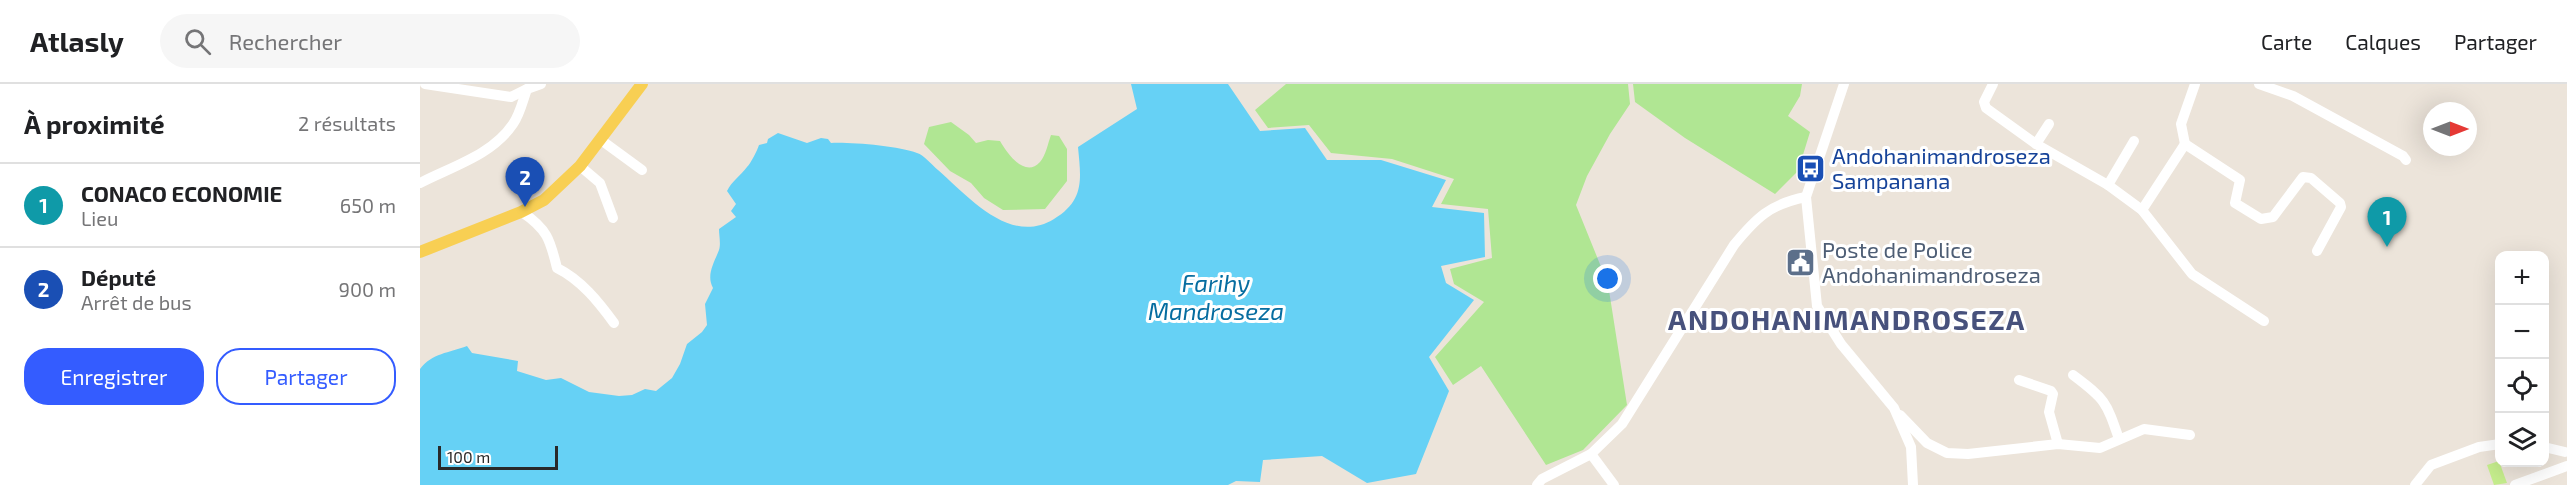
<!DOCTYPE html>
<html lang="fr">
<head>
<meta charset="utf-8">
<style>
  body { margin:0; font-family:"Exo 2",sans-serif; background:#f6f6f6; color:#202124 }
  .controls { position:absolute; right:18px; bottom:18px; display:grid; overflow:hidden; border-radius:12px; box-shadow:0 6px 24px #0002 }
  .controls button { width:54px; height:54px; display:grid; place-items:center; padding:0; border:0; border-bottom:2px solid #e0e0e0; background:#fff; color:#202124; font:30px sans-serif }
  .compass { position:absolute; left:2003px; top:18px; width:54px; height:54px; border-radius:50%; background:#fff; box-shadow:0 6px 24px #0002; rotate:90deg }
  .scale { position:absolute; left:18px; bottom:15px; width:120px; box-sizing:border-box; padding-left:6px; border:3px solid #292929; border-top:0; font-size:16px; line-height:21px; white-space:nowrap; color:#292929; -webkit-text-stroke:4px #fff; paint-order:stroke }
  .you { position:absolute; left:1188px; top:195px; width:21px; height:21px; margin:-15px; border:4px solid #fff; border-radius:50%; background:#1a73e8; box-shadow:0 0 0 9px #1a73e833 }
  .badge { display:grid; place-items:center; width:39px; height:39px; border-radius:50%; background:#345cff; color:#fff; font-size:20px; font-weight:700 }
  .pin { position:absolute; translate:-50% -50px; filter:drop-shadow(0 2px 3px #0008) }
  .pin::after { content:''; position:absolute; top:32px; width:21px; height:18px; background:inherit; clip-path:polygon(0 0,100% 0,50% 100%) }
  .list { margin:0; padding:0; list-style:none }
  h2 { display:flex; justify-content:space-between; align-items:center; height:78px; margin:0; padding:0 24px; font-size:26px }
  h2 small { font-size:20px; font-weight:400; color:#757577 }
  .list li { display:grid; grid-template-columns:39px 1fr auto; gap:18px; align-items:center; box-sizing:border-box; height:84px; padding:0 24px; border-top:2px solid #e0e0e0 }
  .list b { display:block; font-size:22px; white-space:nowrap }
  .list p { margin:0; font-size:20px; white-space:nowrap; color:#757577 }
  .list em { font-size:20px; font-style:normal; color:#757577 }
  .actions { display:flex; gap:12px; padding:18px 24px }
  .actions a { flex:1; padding:14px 0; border:2px solid #345cff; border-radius:24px; text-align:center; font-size:21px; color:#345cff }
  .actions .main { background:#345cff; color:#fff }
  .icon { flex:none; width:33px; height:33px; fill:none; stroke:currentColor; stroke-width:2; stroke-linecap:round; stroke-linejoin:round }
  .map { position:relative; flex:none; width:2147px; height:401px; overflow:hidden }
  header { display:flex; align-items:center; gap:36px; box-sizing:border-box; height:84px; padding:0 30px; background:#fff; border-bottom:2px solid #e0e0e0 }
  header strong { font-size:28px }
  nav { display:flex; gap:33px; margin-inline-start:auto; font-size:21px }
  .search { width:420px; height:54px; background:#f6f6f6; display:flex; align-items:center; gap:15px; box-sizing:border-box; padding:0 21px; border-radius:33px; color:#757577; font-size:22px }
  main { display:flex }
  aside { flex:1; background:#fff }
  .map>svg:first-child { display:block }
  .green { fill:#b0e693 }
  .pitch { fill:#c6ee8d }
  .water { fill:#66d1f5 }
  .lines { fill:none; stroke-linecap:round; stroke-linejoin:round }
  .minor { stroke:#fff; stroke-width:10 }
  .major { stroke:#f8cf53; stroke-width:12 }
  .labels { text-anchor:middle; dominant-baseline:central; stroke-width:6; stroke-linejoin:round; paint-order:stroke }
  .transit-label { font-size:22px; fill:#164399; stroke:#fff; text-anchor:start }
  .service-label { font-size:22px; fill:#4e5e75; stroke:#fff; text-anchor:start }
  .water-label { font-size:24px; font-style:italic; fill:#066da0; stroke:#fff }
  .district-label { font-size:28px; font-weight:bold; letter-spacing:1.5px; fill:#47517c; stroke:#fff }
</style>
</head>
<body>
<header>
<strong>Atlasly</strong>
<div class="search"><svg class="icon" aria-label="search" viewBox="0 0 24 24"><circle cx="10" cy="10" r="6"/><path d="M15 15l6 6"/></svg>Rechercher</div>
<nav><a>Carte</a><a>Calques</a><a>Partager</a></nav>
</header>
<main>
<aside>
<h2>À proximité<small>2 résultats</small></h2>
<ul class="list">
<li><span class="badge" style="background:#0f9aa8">1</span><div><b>CONACO ECONOMIE</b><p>Lieu</p></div><em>650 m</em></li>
<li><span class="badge" style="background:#1a4fb4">2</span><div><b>Député</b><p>Arrêt de bus</p></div><em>900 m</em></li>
</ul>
<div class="actions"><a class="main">Enregistrer</a><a>Partager</a></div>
</aside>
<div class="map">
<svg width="2147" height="401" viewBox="0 0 2147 401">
  <rect width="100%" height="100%" fill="#ece4da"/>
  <g class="green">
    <path d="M866,0h342l2,20 -20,30 -23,42 -11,29 32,79 19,121 -44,45 -37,15 -65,-99 -28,19 -18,-28 49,-55 -30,-18 -4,-15 42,-11 -4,-49 -47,-5 13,-25 -62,-20 -61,-6 -22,-28 -41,3 -13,-18z"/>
    <path d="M1213,0h169l-2,12 -12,20 22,16 -12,39 -23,23 -90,-56 -50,-36z"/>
    <path d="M531,38l18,13 7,8 12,-3 12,1c7,12 25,38 40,21 6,-7 8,-19 11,-27l8,1 8,13v32l-22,28 -42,1 -19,-12 -13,-15 -21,-12 -26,-27 5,-17z"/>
  </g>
  <path class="pitch" d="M2079,377l8,22 -13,2 -7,-20z"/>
  <path class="water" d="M711,0h97l32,47 45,-3 22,32h54l65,20 -14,27 52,6 1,44 -44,9 5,17 28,17 -45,57 20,34 -33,83 -49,9 -45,-27 -59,4 -3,22 -24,-1 -8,4h-808v-116c12,-16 29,-16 47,-23l5,7 46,8 -1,10 29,9 15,-2 28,14 30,4 13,-1 13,-6 11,2 16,-13 8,-14 7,-20 15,-12 5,-7 -2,-21 8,-16c-7,-13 1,-25 6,-38 2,-6 0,-15 0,-21l17,-12 -5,-6 5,-7 -9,-13c5,-10 13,-15 20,-24 4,-4 10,-16 12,-22l8,-2 1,-4 10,-6 29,10 14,-5 7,1 3,4c19,-1 68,3 86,10 7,2 15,12 21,17 31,27 72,76 116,49 31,-19 27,-40 24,-72l59,-38z"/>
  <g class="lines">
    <g class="minor">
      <path d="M5,0l86,13 16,-8"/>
      <path d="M1424,0l-38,113 11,109 24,38 53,64 17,39 2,38"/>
      <path d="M1573,0l-9,18 2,6 50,36 72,41 34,25 50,64 72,47"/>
      <path d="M1839,0l34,12 110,60 3,4"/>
      <path d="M181,56l41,30"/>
      <path d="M1616,60l13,-20"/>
      <path d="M1765,60l-4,-20 14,-40"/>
      <path d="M160,82l20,17 13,35"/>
      <path d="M0,99c33,-17 72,-28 93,-59 7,-10 10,-24 14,-35l14,-5"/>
      <path d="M1688,101l26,-44"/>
      <path d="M1722,126l43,-66 55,36 -5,23 26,16 12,-2 30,-40 8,1 29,25 1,4 -24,44"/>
      <path d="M102,128c25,17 28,27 35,56 24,12 41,33 57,55"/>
      <path d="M1653,291c32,24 33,26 46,64"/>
      <path d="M1599,296l32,11 2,3 -4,18 9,32"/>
      <path d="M1480,331l27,28 20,10 21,1 90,-10 42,4 44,-19 46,6"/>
      <path d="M2124,363l21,5"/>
      <path d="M1171,370l23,31"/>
      <path d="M1117,401l5,-6 49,-25 31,-30 112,-179c22,-27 36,-41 72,-48"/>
      <path d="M1995,401l16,-20 48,-18 21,-3"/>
      <path d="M2095,401l52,-19"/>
    </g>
    <path class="major" d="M0,168l101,-40 23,-12 36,-34 62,-82"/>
  </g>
  <defs>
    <symbol id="bus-square" viewBox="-11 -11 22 22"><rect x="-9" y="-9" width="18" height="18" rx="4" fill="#1a4fb4" stroke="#fff"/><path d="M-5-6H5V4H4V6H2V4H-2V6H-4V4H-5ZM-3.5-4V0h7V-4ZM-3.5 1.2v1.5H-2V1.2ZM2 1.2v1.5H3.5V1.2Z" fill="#fff"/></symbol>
    <symbol id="civic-square" viewBox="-11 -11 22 22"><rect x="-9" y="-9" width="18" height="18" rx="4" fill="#5c6f8a" stroke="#fff"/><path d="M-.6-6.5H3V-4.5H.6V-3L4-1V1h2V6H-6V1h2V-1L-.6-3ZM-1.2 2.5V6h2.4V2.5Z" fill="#fff"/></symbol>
  </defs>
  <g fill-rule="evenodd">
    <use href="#bus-square" x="1374" y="68" width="33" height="33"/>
    <use href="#civic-square" x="1364" y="162" width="33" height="33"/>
  </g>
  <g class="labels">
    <g class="transit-label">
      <text x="1412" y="71">Andohanimandroseza<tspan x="1412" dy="25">Sampanana</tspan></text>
    </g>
    <g class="service-label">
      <text x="1402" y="165">Poste de Police<tspan x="1402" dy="25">Andohanimandroseza</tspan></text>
    </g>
    <g class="water-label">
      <text x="796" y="198">Farihy<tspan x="796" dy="28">Mandroseza</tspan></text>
    </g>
    <g class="district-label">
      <text x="1427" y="235">ANDOHANIMANDROSEZA</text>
    </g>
  </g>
</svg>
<div class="controls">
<button>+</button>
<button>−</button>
<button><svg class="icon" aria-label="locate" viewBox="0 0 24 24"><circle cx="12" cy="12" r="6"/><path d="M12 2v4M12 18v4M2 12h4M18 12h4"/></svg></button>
<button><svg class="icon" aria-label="layers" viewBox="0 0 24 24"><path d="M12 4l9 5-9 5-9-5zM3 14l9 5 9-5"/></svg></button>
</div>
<svg class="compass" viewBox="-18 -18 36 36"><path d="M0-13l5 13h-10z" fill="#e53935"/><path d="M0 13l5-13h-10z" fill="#757577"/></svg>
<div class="scale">100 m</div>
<div class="you"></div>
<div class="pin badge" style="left:1967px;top:163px;background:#0f9aa8">1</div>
<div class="pin badge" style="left:105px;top:123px;background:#1a4fb4">2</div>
</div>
</main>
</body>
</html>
